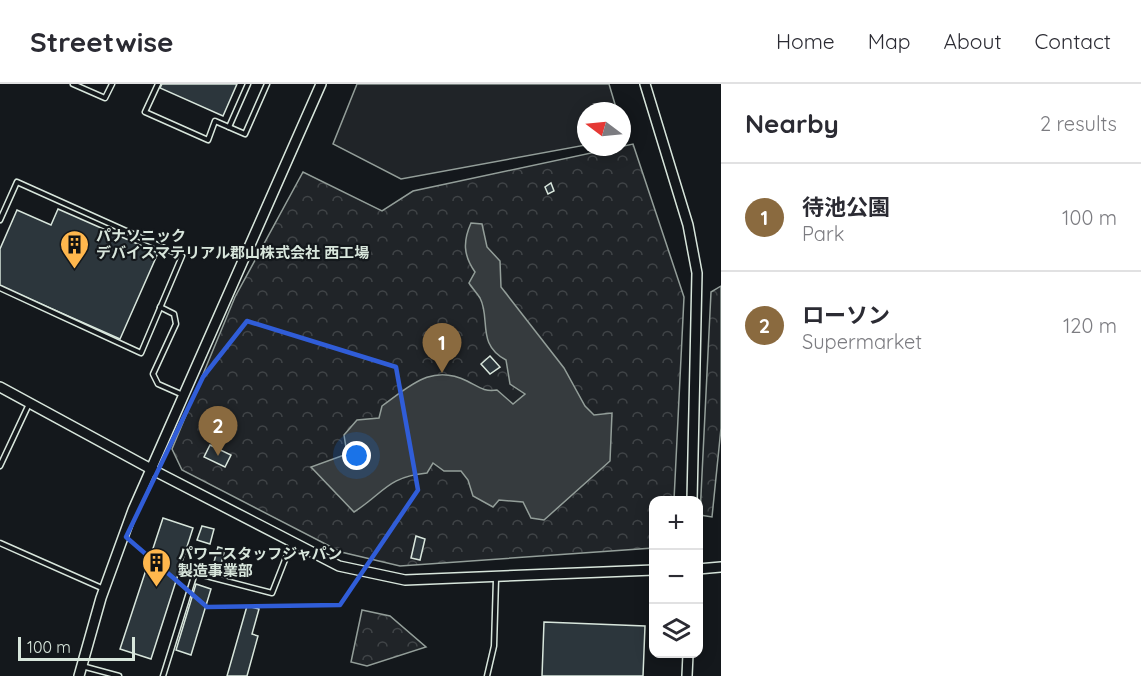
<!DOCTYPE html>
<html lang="en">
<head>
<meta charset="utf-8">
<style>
  body { margin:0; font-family:Quicksand,"Noto Sans JP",sans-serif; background:#f7f7f7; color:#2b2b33 }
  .controls { position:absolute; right:18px; bottom:18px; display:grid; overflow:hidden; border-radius:12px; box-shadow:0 3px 15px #0003 }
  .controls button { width:54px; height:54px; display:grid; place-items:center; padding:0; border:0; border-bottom:2px solid #e1e1e2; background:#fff; color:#2b2b33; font:30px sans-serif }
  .compass { position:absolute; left:577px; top:18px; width:54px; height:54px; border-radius:50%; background:#fff; box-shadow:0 3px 15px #0003; rotate:286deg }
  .scale { position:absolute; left:18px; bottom:15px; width:117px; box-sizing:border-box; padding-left:6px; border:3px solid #d8e6dc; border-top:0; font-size:16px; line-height:21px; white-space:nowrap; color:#d8e6dc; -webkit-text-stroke:4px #14181c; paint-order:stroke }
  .you { position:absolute; left:357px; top:372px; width:21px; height:21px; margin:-15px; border:4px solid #fff; border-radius:50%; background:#1a73e8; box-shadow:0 0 0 9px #1a73e833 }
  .badge { display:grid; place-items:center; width:39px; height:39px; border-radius:50%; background:#8a6a3f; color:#fff; font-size:20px; font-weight:700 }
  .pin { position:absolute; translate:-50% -50px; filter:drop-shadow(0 2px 3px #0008) }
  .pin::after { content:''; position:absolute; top:32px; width:21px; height:18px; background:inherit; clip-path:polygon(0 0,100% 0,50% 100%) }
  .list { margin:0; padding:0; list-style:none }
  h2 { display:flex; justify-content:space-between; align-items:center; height:78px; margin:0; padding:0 24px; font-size:26px }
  h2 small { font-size:20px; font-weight:400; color:#7c7c81 }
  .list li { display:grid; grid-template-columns:39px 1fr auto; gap:18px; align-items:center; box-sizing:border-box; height:108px; padding:0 24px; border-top:2px solid #e1e1e2 }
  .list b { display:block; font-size:22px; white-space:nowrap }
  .list p { margin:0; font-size:20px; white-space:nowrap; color:#7c7c81 }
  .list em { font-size:20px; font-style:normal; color:#7c7c81 }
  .icon { flex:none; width:33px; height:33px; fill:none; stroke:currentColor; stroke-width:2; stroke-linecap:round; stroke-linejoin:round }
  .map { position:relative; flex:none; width:721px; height:592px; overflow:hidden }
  header { display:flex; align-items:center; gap:36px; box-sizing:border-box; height:84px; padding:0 30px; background:#fff; border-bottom:2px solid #e1e1e2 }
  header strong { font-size:28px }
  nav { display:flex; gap:33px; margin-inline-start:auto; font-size:21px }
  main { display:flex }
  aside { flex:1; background:#fff }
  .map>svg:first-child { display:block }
  .forest { fill:url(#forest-crowns); stroke:#939e99; stroke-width:1.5 }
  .pitch { fill:#202428; stroke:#939e99; stroke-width:1.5 }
  .water { fill:#363b3e; stroke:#939e99; stroke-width:1.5 }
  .building { fill:#2c363c; stroke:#d8e6dc; stroke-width:1.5 }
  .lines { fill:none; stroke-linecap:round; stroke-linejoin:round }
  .service-casing { stroke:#d8e6dc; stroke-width:7 }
  .tertiary-casing { stroke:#d8e6dc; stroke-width:12 }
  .service { stroke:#14181c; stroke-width:4 }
  .tertiary { stroke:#14181c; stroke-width:9 }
  .marked { fill:none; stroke:#305dd8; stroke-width:4.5; stroke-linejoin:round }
  .labels { text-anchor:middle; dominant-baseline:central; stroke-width:4.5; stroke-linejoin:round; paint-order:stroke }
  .poi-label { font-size:15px; font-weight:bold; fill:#d8e6dc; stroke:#14181c; text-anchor:start }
</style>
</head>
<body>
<header>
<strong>Streetwise</strong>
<nav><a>Home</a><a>Map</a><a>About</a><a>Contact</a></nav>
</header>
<main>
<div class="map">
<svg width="721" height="592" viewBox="0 0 721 592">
  <defs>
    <pattern id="forest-crowns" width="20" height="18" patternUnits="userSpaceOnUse" patternTransform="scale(1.5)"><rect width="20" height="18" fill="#202428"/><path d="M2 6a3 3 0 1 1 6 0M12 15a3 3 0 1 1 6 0" fill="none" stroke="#404447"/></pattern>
  </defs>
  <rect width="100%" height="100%" fill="#14181c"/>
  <g class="forest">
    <path d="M633,60l51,153 -10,203h-20l-1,48 -253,18 -59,-14 -159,-82 -10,-21 63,-152 68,-125 79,39 31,-20z"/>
    <path d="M721,202v142l-9,89 -12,-2 11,-223z"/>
    <path d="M362,526l28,6 36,31 -59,19 -16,-4z"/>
  </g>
  <path class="pitch" d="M357,0h252l8,27h-31v34l-185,34 -68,-35z"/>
  <path class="water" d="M471,139l11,1 5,23 13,14 1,26 63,81 21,38 9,9 18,-2 -2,48 -66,59 -13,-2 -8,-16 -24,-2 -6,7 -20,-11 -5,-16 -7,-9h-17l-11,-8 -6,10c-40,4 -42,19 -73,39l-43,-45 36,-13 -3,-19 13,-15 22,-2 3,-12c27,-19 49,-43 85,-25 12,6 17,11 30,9l16,14 12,-10 -15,-10 -4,-24c-30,-16 -15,-41 -26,-62 -3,-5 -8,-10 -11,-15l6,-11c-12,-17 -12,-31 -4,-49z"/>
  <g class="building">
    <path d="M162,0h75l-14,32 -63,-28z"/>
    <path d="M551,99l3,8 -6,3 -3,-7z"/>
    <path d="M58,125l100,44 -38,86 -120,-53v-37l17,-39 34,15z"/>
    <path d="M490,272l10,11 -10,7 -9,-10z"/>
    <path d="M210,361l21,10 -6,12 -21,-10z"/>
    <path d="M163,434l30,10 -42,131 -31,-10z"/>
    <path d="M202,442l12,3 -4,15 -13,-4z"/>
    <path d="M416,452l9,3 -5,21 -9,-2z"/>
    <path d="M218,463l7,2 -4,15 -7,-2z"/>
    <path d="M196,500l15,5 -20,66 -15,-5z"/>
    <path d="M247,522l12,3 -7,25 6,2 -11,40h-20z"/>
    <path d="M544,538l101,4 -2,50h-101z"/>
  </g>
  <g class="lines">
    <defs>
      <g id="service">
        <path d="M73,0l32,14 7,-14"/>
        <path d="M158,0l-13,28 63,28 7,-19 30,13 22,-50"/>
        <path d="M229,43l19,-43"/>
        <path d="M0,136l17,-38 165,74 -41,97 -141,-65"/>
        <path d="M160,223l14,7 2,10 -23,50 5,10 25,11"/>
        <path d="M0,382l29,-62"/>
        <path d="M0,459l104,46"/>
        <path d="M82,582l37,10"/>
        <path d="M163,592l32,-103 77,20 20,-51"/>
        <path d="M487,592l7,-30 2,-67"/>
      </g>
      <g id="tertiary">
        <path d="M645,0l43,141 9,48 -5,227"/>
        <path d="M0,303l151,82 188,97 66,14 249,-10"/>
        <path d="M698,485l23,-2"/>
        <path d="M79,592l22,-78 32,-88 188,-426"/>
        <path d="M687,592l1,-22"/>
      </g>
    </defs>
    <use href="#service" class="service-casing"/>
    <use href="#tertiary" class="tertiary-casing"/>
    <use href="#service" class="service"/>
    <use href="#tertiary" class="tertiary"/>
  </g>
  <path class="marked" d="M247,237l149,46 22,123 -78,115 -133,2 -81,-70 77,-160z"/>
  <defs>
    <symbol id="building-pin" viewBox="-11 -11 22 30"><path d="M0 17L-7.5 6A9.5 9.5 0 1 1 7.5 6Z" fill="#ffb74d" stroke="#14181c"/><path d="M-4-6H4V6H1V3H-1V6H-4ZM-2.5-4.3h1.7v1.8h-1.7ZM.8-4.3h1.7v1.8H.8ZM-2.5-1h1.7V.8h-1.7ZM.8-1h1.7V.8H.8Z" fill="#111"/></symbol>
  </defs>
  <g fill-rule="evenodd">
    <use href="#building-pin" x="58" y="144" width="33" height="45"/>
    <use href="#building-pin" x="140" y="462" width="33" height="45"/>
  </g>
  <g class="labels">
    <g class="poi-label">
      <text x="96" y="151">パナソニック<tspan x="96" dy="17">デバイスマテリアル郡山株式会社 西工場</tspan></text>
      <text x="178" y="469">パワースタッフジャパン<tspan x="178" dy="17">製造事業部</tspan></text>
    </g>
  </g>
</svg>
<div class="controls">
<button>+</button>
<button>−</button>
<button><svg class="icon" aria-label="layers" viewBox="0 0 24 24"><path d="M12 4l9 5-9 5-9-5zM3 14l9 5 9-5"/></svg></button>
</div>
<svg class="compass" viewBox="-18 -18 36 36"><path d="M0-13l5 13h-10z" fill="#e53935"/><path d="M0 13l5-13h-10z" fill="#7c7c81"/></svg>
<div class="scale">100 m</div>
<div class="you"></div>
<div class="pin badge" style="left:442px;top:289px">1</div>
<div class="pin badge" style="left:218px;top:372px">2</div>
</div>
<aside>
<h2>Nearby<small>2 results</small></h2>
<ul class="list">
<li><span class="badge">1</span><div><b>待池公園</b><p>Park</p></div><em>100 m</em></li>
<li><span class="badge">2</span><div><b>ローソン</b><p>Supermarket</p></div><em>120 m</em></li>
</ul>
</aside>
</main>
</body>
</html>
